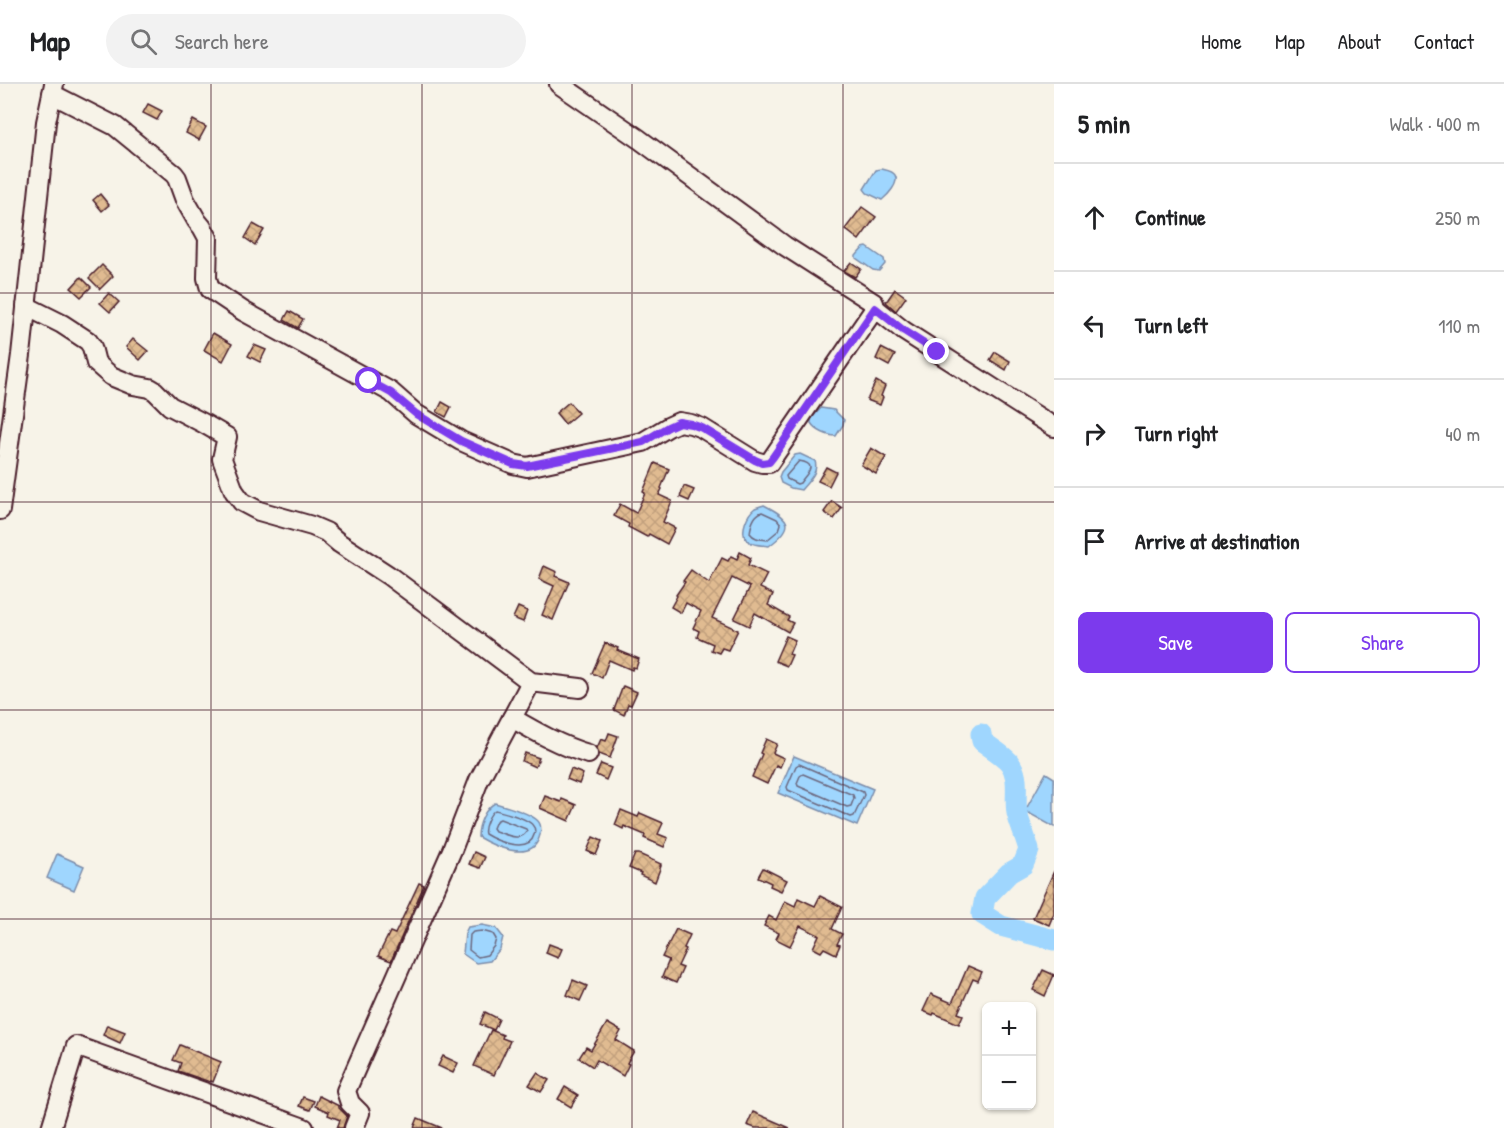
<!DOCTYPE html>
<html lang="en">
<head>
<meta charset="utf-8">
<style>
  body { margin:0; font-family:"Patrick Hand",sans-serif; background:#f2f2f2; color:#202124 }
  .controls { position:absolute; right:18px; bottom:18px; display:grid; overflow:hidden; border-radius:9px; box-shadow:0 2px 4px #0004 }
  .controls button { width:54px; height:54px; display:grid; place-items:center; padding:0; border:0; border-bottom:2px solid #e0e0e0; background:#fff; color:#202124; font:30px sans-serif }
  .stop { position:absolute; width:18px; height:18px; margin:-14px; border:4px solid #7c3aed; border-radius:50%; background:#fff }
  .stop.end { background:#7c3aed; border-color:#fff; box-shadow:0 2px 6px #0008 }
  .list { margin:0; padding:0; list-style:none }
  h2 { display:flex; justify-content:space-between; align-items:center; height:78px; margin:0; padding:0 24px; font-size:26px }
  h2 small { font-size:20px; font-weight:400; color:#757577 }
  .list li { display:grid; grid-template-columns:39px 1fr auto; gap:18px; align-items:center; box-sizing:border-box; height:108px; padding:0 24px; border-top:2px solid #e0e0e0 }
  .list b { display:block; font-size:22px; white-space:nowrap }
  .list em { font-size:20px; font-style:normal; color:#757577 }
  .actions { display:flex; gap:12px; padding:18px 24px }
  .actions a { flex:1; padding:14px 0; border:2px solid #7c3aed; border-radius:9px; text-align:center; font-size:21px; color:#7c3aed }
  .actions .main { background:#7c3aed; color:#fff }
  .icon { flex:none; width:33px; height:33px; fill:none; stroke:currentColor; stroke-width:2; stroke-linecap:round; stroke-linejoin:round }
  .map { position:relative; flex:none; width:1054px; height:1044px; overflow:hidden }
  header { display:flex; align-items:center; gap:36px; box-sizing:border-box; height:84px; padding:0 30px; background:#fff; border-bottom:2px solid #e0e0e0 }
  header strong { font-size:28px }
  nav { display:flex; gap:33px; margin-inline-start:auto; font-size:21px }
  .search { width:420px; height:54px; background:#f2f2f2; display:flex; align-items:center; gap:15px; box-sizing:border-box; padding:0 21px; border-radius:33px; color:#757577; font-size:22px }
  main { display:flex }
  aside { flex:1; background:#fff }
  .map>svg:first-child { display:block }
  .water { fill:#9fd6fe; stroke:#7d8daa; stroke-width:1.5 }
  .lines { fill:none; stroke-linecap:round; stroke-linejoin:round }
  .shore { stroke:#6c687f; stroke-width:1.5 }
  .river { stroke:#9fd6fe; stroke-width:21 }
  .building { fill:url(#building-cross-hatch); stroke:#4a1f2b; stroke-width:1.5 }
  .minor-casing { stroke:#4a1f2b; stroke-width:22 }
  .minor { stroke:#f7f3e8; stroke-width:18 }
  .route { stroke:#7c3aed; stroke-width:8 }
  .grid { fill:none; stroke:#4a1f2b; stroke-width:1.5; stroke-opacity:0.55 }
</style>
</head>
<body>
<header>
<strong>Map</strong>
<div class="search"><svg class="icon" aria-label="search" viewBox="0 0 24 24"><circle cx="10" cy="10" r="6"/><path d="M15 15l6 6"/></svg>Search here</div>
<nav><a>Home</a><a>Map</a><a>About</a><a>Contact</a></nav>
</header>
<main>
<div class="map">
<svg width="1054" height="1044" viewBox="0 0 1054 1044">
  <defs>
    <pattern id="building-cross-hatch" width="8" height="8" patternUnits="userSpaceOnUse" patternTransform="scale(1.5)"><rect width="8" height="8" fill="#e0bb91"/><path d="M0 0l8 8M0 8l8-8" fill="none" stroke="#c2a07d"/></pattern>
  </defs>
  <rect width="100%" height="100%" fill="#f7f3e8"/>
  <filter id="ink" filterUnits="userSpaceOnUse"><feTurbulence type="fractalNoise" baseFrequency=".0167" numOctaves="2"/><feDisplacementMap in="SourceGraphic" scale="12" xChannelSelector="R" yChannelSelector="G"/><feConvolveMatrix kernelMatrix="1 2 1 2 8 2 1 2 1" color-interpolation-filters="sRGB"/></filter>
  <g filter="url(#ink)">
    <g class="water">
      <path d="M882,85c4,1 11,2 13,6 5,8 -8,21 -13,25l-15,-7 -3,-4 12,-19z"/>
      <path d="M867,163l17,12 1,5 -6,7 -6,-1 -17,-12v-2l7,-8z"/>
      <path d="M821,324l13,2 10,10 -1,5 -7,11c-8,0 -20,-5 -25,-13v-4z"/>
      <path d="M800,370l15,7c4,12 -7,20 -14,29l-10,-2 -10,-5 -2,-6 2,-5 14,-17z"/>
      <path d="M764,421c27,14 32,21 5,41 -8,-1 -18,-1 -23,-7 -6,-8 1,-25 9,-31 2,-1 6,-2 9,-3z"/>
      <path d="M794,672l79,33 -16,37 -79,-33z"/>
      <path d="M1046,689l8,5v49l-29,-16z"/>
      <path d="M495,719c10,3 36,10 43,18 4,4 3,12 1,17 -8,25 -46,8 -61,-1 0,-12 6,-28 17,-34z"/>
      <path d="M57,770l27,12 -10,24 -27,-12z"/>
      <path d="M482,841l14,3 7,9 -3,12 -10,12 -14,2 -13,-9 2,-21 3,-6z"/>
    </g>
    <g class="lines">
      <g class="shore">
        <path d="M799,377c20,3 8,12 1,22l-3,1 -10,-5 -1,-3z"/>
        <path d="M762,428l15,7 4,5 -2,6 -12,10c-6,-1 -13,-1 -17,-7 1,-8 3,-18 12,-21z"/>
        <path d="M799,680l64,28 1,3 -10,21 -3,1 -63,-27 -1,-3 9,-21z"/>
        <path d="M803,690l50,21 1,3 -3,8 -4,1 -49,-21 -1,-3 3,-7z"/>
        <path d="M495,726c8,2 34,8 38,16 2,2 2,6 1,9 -5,19 -38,6 -49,-1 -2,-6 4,-20 10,-24z"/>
        <path d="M500,735l26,10 1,2c-6,12 -22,3 -32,0l-2,-3 3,-7z"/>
        <path d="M482,847l11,3 3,5 -2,7 -7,9 -9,2 -9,-7 1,-15 3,-3z"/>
      </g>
      <path class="river" d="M981,650l1,7c9,7 20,13 27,21 12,15 5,34 8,51 3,12 9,25 12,37l-6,15 -14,8 -24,25 -3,16 19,12 53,14"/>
    </g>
    <g class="building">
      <path d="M148,20l14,7 -5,9 -14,-7z"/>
      <path d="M193,36l13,7 -7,13 -13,-7z"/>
      <path d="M100,110l9,11 -7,6 -9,-11z"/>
      <path d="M862,123l14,10 -17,23 -14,-11z"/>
      <path d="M253,140l11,6 -9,15 -10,-7z"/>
      <path d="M851,178l10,7 -6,8 -11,-6z"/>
      <path d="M102,181l11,11 -13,13 -11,-11z"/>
      <path d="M81,193l10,10 -10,10 -10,-9z"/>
      <path d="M895,205l11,8 -10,14 -10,-9z"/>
      <path d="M109,209l10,9 -9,10 -10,-9z"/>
      <path d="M289,227l14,8 -5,9 -14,-8z"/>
      <path d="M213,249l19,11 -9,17 -19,-11z"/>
      <path d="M133,255l15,12 -8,9 -14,-13z"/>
      <path d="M254,261l12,5 -6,12 -12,-6z"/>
      <path d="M881,264l14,7 -6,11 -13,-7z"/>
      <path d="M995,268l15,9 -4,9 -16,-10z"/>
      <path d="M876,297l9,5 -4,10 2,1 -3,8 -13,-5z"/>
      <path d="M442,318l9,5 -5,10 -9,-5z"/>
      <path d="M569,318l9,11 -13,11 -9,-11z"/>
      <path d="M871,364l15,9 -10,17 -15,-9z"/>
      <path d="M655,379l14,6 -8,19 1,1 -3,6 13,6 -9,21 12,6 -8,16 -18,-10 -2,3 -19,-10 1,-3 -15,-8 6,-12 16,9 9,-20 -2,-1z"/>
      <path d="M826,383l10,5 -7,14 -11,-5z"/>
      <path d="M684,402l10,4 -5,11 -9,-4z"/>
      <path d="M832,417l10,7 -8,11 -10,-7z"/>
      <path d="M740,468l11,6 -3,7 19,9 -7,14 13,6 -5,11 21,12 -2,3 6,3 -5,9 -33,-19 -6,13 -15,-7 16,-32 -18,-9 -20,40 26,12 -10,20 -6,-2 -3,5 -8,-3 2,-6 -16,-7 2,-6 -6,-3 8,-17 -15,-8 -5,10 -10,-6 6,-11 -1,-1 9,-13 -2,-1 8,-11 18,13 13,-25 6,3 3,-5 6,3z"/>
      <path d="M544,482l13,6 -2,4 14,6 -16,38 -11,-5 12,-29 -15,-7z"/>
      <path d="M518,523l9,4 -4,11 -10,-4z"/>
      <path d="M786,552l9,4 -6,14 3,1 -5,11 -12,-5z"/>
      <path d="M605,559l13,5 -1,2 22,9 -3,9 -3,-1 -1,3 -23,-10 -7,18 -10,-5z"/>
      <path d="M623,602l14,6 -6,13 -3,-1 -4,11 -10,-5z"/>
      <path d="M609,649l9,3 -8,22 -11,-4 -2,-6 4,-9 5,2z"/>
      <path d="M766,655l11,5 -4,9 11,5 -4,9 -4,-2 -9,19 -15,-7 10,-23 -2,-1z"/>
      <path d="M525,669l14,5 -4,9 -13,-6z"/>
      <path d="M601,680l10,4 -5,12 -10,-5z"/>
      <path d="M571,685l12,5 -4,10 -12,-5z"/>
      <path d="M545,712l16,6 1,-3 14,6 -7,16 -29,-13z"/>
      <path d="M621,726l17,7 2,-4 23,10 -5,11 10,4 -4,9 -20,-9 1,-3 -21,-9 -1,3 -8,-4z"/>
      <path d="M593,753l9,4 -6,14 -9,-4z"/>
      <path d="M474,768l11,5 -5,11 -11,-4z"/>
      <path d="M635,770h4l22,10 -1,2h1l-6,16 -15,-7 1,-2 -12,-5z"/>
      <path d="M763,784l24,12 -6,11 -11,-5 1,-3 -13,-6z"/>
      <path d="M1054,787v42l-5,12 -16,-7z"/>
      <path d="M419,799l5,2 -33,76 -13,-5 12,-24 5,2z"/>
      <path d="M820,812l22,11 -10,22 10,5 -5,10 3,1 -4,9 -12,-6 -3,4 -8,-4 6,-13 -19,-9 -10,20 -14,-7 3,-6 -15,-7 5,-10 7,4 9,-19 10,5 3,-8 17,8z"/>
      <path d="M676,845l14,6 -6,13 2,1 -8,17 5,2 -7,15 -14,-6 7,-17 -7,-3z"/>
      <path d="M549,860l13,5 -4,9 -12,-5z"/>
      <path d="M968,882l14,6 -4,9 -5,-2 -15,34 5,2 -4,9 -25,-11 -1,2 -10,-4 8,-17 21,9z"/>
      <path d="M1043,886l11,5 -9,21 -12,-6z"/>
      <path d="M573,896l14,6 -7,15 -13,-6z"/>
      <path d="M485,928l14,7 -5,11 -14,-6z"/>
      <path d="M607,939l14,8 -5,9 18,11 -7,12 2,1 -6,12 -26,-16 -4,7 -14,-9 7,-11 5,3z"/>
      <path d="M107,941l18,7 -5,11 -17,-8z"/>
      <path d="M491,946l12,5 -1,3 8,3 -16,34 -20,-9z"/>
      <path d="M180,961l41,17 -8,20 -2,-1 -1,1 -32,-11 3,-8 -8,-3z"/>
      <path d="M443,972l15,7 -5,10 -15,-7z"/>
      <path d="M537,989l12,7 -8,12 -12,-7z"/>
      <path d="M565,1003l13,8 -7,12 -13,-8z"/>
      <path d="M319,1012l20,10v2l8,8 -4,12h-6l3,-8 -12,-5 1,-3 -14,-6z"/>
      <path d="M303,1013l11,4 -4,9 -11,-4z"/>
      <path d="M753,1028l37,16h-35l-8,-3z"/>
      <path d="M418,1034l24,10h-28z"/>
    </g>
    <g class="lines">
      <defs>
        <g id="minor">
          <path d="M52,10l63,32 59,48 3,4 8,22 12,21 5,6 6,11 -1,40 3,11 33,22 148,81 25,22 45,27 52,23 14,3 116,-25 25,-15 11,-5 12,2 11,4 53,33 7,2h7l102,-149 4,-6 -1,-5 -89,-57 -146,-107 -80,-55"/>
          <path d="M26,222l36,18 26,17 4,6 4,16 15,13 22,9 17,3 5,3 15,15 33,17 24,14 -5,22 12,32 8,11 17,9 53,15 14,6 13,11 49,32 143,107 49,6"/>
          <path d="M875,224l29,23 150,96"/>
          <path d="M0,426l21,-155 25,-233 8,-38"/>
          <path d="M531,598l-19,36c24,14 49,28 76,36"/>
          <path d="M51,1044l25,-82 228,82"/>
          <path d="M354,1044l6,-15 -10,-10 -4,-12 106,-241 27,-70 33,-62"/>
        </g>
      </defs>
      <use href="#minor" class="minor-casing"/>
      <use href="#minor" class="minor"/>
    </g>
  </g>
  <g class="lines" filter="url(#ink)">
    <path class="route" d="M369,297l22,12 25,21 45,27 52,23 14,2 116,-24 25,-15 11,-5 12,2 11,4 53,32 7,3 7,-1 4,-5 102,-149 29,23 33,21"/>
  </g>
  <path class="grid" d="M211,0v1044M422,0v1044M632,0v1044M843,0v1044M0,209h1054M0,418h1054M0,626h1054M0,835h1054"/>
</svg>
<div class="controls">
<button>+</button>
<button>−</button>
</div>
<div class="stop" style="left:369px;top:297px"></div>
<div class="stop end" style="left:937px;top:268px"></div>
</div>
<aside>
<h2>5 min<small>Walk · 400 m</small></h2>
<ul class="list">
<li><svg class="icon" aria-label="ahead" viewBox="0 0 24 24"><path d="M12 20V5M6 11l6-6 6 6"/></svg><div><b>Continue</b></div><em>250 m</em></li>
<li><svg class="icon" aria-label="left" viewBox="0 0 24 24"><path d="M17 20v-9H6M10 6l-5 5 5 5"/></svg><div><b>Turn left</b></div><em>110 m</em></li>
<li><svg class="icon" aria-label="right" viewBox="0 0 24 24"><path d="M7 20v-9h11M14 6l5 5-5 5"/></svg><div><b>Turn right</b></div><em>40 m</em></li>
<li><svg class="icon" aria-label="arrive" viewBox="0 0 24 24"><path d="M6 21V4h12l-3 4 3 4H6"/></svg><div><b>Arrive at destination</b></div></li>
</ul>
<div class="actions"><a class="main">Save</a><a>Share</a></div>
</aside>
</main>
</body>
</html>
